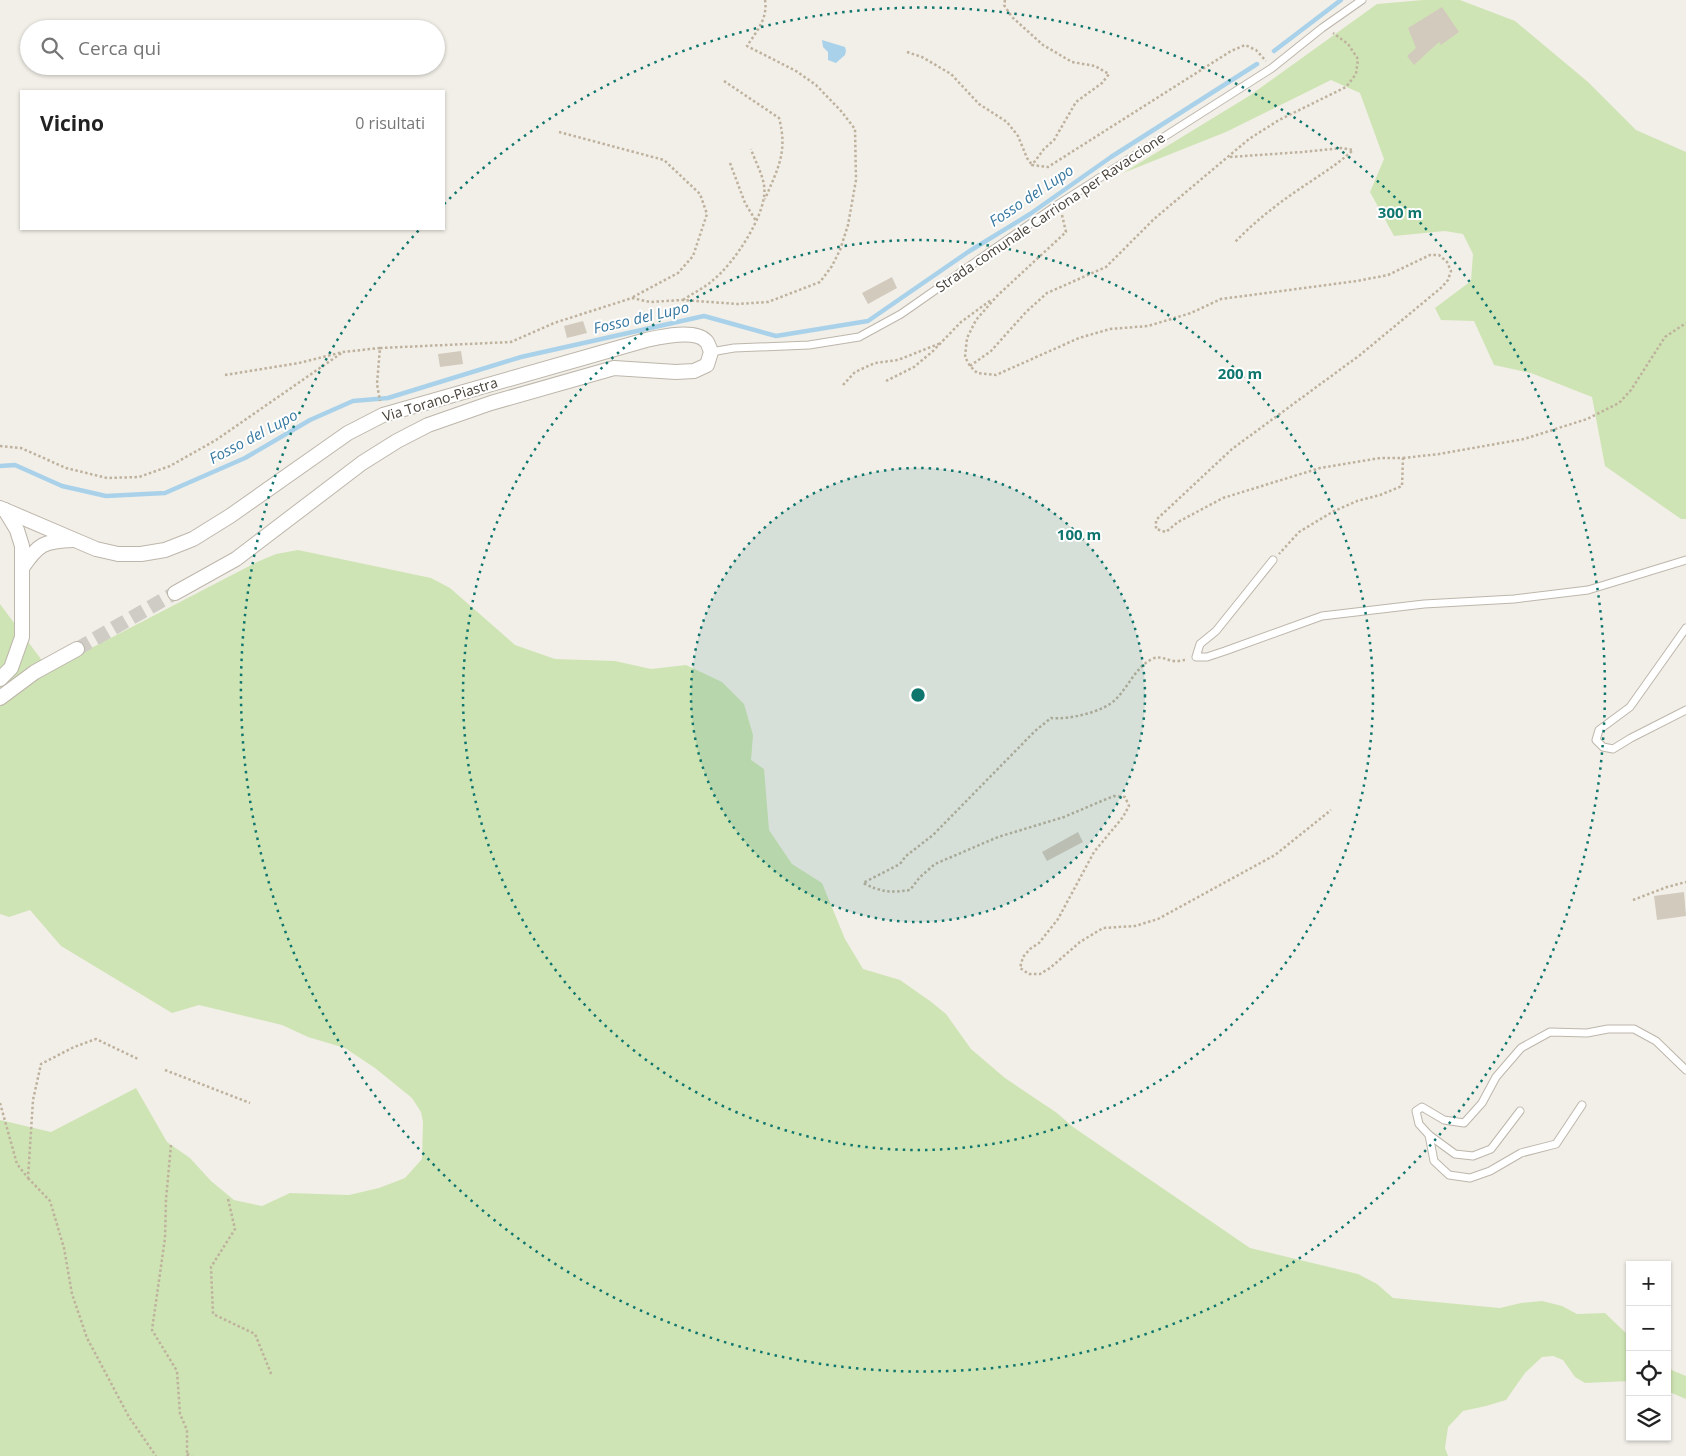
<!DOCTYPE html>
<html lang="it">
<head>
<meta charset="utf-8">
<style>
  body { margin:0; font-family:"Open Sans",sans-serif; background:#f6f6f6; color:#222 }
  .controls { position:absolute; right:15px; bottom:15px; display:grid; overflow:hidden; border-radius:0px; box-shadow:0 1px 4px #0004 }
  .controls button { width:45px; height:45px; display:grid; place-items:center; padding:0; border:0; border-bottom:1px solid #e0e0e0; background:#fff; color:#222; font:25px sans-serif }
  .list { margin:0; padding:0; list-style:none }
  h2 { display:flex; justify-content:space-between; align-items:center; height:65px; margin:0; padding:0 20px; font-size:21px }
  h2 small { font-size:16px; font-weight:400; color:#767676 }
  .icon { flex:none; width:28px; height:28px; fill:none; stroke:currentColor; stroke-width:2; stroke-linecap:round; stroke-linejoin:round }
  .map { position:relative; flex:none; width:1686px; height:1456px; overflow:hidden }
  .search { position:absolute; background:#fff; box-shadow:0 1px 4px #0004; left:20px; top:20px; width:425px; height:55px; display:flex; align-items:center; gap:12px; box-sizing:border-box; padding:0 18px; border-radius:28px; color:#767676; font-size:19px }
  .panel { position:absolute; background:#fff; box-shadow:0 1px 4px #0004; left:20px; top:90px; width:425px; height:140px; border-radius:0px }
  .map>svg:first-child { display:block }
  .green { fill:#cfe4b4 }
  .water { fill:#a9d2ea }
  .lines { fill:none; stroke-linecap:round; stroke-linejoin:round }
  .stream { stroke:#a9d2ea; stroke-width:4.5 }
  .building { fill:#d3cabe }
  .street-tunnel { stroke:#cfccc5; stroke-width:14; stroke-dasharray:14 7; stroke-linecap:butt }
  .lane-casing { stroke:#bdb6ab; stroke-width:9 }
  .street-casing { stroke:#bdb6ab; stroke-width:16 }
  .path { stroke:#beb19d; stroke-width:2.5; stroke-dasharray:2.5 2.5; stroke-linecap:butt }
  .lane { stroke:#fff; stroke-width:7 }
  .street { stroke:#fff; stroke-width:14 }
  .ring { fill:none; stroke:#0f766e; stroke-width:2.5; stroke-dasharray:2.5 5 }
  .labels { text-anchor:middle; dominant-baseline:central; stroke-width:4; stroke-linejoin:round; paint-order:stroke }
  .street-label { font-size:14px; fill:#453f37; stroke:#fff }
  .water-label { font-size:15px; font-style:italic; fill:#3678a1; stroke:#fff }
  .centre { fill:#0f766e; stroke:#fff; stroke-width:2.5 }
  .ring-label { font-size:15px; text-anchor:middle; font-weight:bold; fill:#0f766e; stroke:#fff; stroke-width:4; stroke-linejoin:round; paint-order:stroke }
</style>
</head>
<body>
<div class="map">
<svg width="1686" height="1456" viewBox="0 0 1686 1456">
  <rect width="100%" height="100%" fill="#f2efe8"/>
  <g class="green">
    <path d="M1423,0h37l55,21 73,61 48,48 50,22v367h-5l-76,-53 -13,-69 -61,-24 -37,-8 -20,-44 -33,-1 -6,-12 36,-27 2,-27 -10,-20 -18,-3 -51,5 -24,-44 14,-33 -24,-66 -29,-13 -105,52 -103,41 126,-77 128,-92z"/>
    <path d="M298,550l133,28 19,10 65,57 40,14 60,2 36,8 35,-4 36,17 22,22 9,31 -2,25 13,9 5,61 23,34 30,19 23,56 18,30 37,11 30,21 16,13 25,35 34,29 52,35 16,14 177,121 108,26 19,10 16,14 107,10 21,-5 21,-2 20,5 15,8 28,-1 25,24v44l-45,2 -10,-6 -12,-17 -10,-4 -11,1 -17,16 -19,27 -20,6 -23,5 -15,16 -3,21 3,8h-1448v-336l51,12 85,-44 31,54 23,16 21,23 23,19 28,6 28,-13 59,2 30,-7 26,-10 17,-19 1,-37 -2,-10 -9,-14 -37,-30 -30,-20 -37,-11 -26,-12 -83,-20 -27,8 -111,-67 -31,-36 -21,7 -9,-3v-310l49,66 208,-108 19,-8z"/>
    <path d="M1667,1368l19,8v23l-19,-8z"/>
  </g>
  <path class="water" d="M822,40l23,7 1,4 -1,4 -9,8 -8,-3v-8l-5,-5z"/>
  <g class="lines">
    <g class="stream">
      <path d="M1274,51l67,-51"/>
      <path d="M0,466l15,-1 47,21 44,10 59,-3 80,-35 65,-38 43,-19 35,-3 133,-41 183,-41 72,20 92,-15 100,-69 62,-38 81,-57 146,-93"/>
    </g>
  </g>
  <g class="building">
    <path d="M1442,7l17,25 -18,13 -2,-3 -25,23 -7,-9 9,-8 -8,-20z"/>
    <path d="M892,277l5,11 -29,16 -6,-11z"/>
    <path d="M583,321l4,12 -20,5 -3,-12z"/>
    <path d="M461,351l2,13 -23,3 -2,-13z"/>
    <path d="M1078,832l5,10 -36,19 -5,-9z"/>
    <path d="M1684,892l2,24 -29,4 -3,-24z"/>
  </g>
  <g class="lines">
    <path class="street-tunnel" d="M77,649l98,-56"/>
    <defs>
      <g id="lane">
        <path d="M711,352l23,-4 75,-3 50,-8 42,-23 156,-109 215,-137 50,-40 40,-28"/>
        <path d="M1273,560l-57,71 -16,13 -4,13h11l18,-6 97,-35 102,-12 90,-5 74,-9 98,-30"/>
        <path d="M1686,628l-56,79 -31,23 -3,10 7,7 10,2 18,-11 55,-28"/>
        <path d="M1520,1111l-29,38 -18,7 -18,-2 -26,-19 -10,-11 -3,-13 6,-4 22,13 20,3 18,-20 14,-26 25,-29 29,-16 37,1 21,-4h26l22,12 30,29"/>
        <path d="M1429,1135l5,26 15,14 21,3 20,-7 31,-18 35,-9 26,-39"/>
      </g>
      <g id="street">
        <path d="M0,508l96,41 22,5h23l24,-4 28,-11 37,-23 118,-83 35,-18 263,-75c14,-3 49,-11 60,1 2,2 4,8 5,11l-4,13 -13,6 -18,1 -62,-4 -123,35 -63,22 -31,16 -35,22 -126,96 -61,34"/>
        <path d="M22,568c16,-24 22,-27 51,-28"/>
        <path d="M0,679l11,-11 11,-31v-91l-5,-16 -12,-20"/>
        <path d="M0,698l35,-26 42,-23"/>
      </g>
    </defs>
    <use href="#lane" class="lane-casing"/>
    <use href="#street" class="street-casing"/>
    <g class="path">
      <path d="M1005,0l-1,5 8,12 31,28 29,17 23,4 14,8 -7,9 -26,19 -22,38 -10,9 -12,16 16,2 183,-116 14,-6 11,5 10,11"/>
      <path d="M907,52l15,5 29,17 28,30 28,18 11,14 9,22 5,7"/>
      <path d="M724,81l55,37c9,34 -1,50 -14,81"/>
      <path d="M559,132l105,28 36,34 7,20 -14,42 -15,17 -45,24"/>
      <path d="M1230,157l72,-5 40,-4 11,2c-14,13 -24,19 -40,30 -28,18 -56,39 -79,63"/>
      <path d="M730,163l15,40 11,18"/>
      <path d="M1062,215l4,17 -69,64 -21,24 -9,18 -2,19 5,9 7,7 19,2 83,-37 31,-9 38,-3 43,-13 30,-14 136,-18 31,-6 42,-20h9l8,7 4,9 -3,9 -6,7 -82,68 -128,94 -76,71v9l10,3 12,-10 45,-24 97,-30 60,-10h23l-1,28 -22,9 -23,6 -23,10 -35,21 -20,22"/>
      <path d="M683,300c10,-7 21,-12 29,-19 21,-16 57,-69 52,-96 -2,-12 -9,-24 -13,-36"/>
      <path d="M380,348l131,-6 43,-19 78,-25 18,4 32,-2 56,4 30,-2 52,-20 12,-16 8,-16 8,-25 8,-45 -1,-51 -14,-18 -25,-26 -20,-14 -49,-25c10,-15 21,-28 18,-46"/>
      <path d="M970,366l21,-15 35,-39 21,-19 59,-26 48,-48 95,-80 30,-19 67,-33 10,-13 2,-15 -10,-15 -15,-11"/>
      <path d="M225,375l74,-12 44,-11 37,-4 -3,36 3,17"/>
      <path d="M886,381l28,-14 19,-16 28,-29 30,-22"/>
      <path d="M843,385l12,-13 20,-9 23,-3 43,-17"/>
      <path d="M0,446l21,2 45,20 41,10 32,-1 31,-11 46,-26 127,-88"/>
      <path d="M1403,458l36,-4 85,-15 63,-20 32,-16 12,-13 34,-53 21,-14"/>
      <path d="M1185,660c-3,0 -8,2 -11,1 -8,-1 -14,-6 -22,-2 -17,9 -23,27 -36,40 -12,13 -48,21 -65,19l-16,13 -102,104 -27,21 -6,8 -37,19c18,9 27,10 47,7l10,-13 15,-13 63,-27 66,-20 40,-17 10,-4 11,1 4,9 -6,11 -29,35 -36,67 -19,24 -9,6 -7,8 -3,11 9,6h11l10,-6 30,-26 23,-14 32,-2 23,-7 117,-64 56,-45"/>
      <path d="M1633,900l34,-13 19,-5"/>
      <path d="M165,1070l85,33"/>
      <path d="M0,1103l17,61 11,14 5,-78 8,-36 33,-17 22,-8 42,20"/>
      <path d="M171,1145l-5,54 -1,39 -13,92 25,41 3,43 7,16v26"/>
      <path d="M28,1178l22,23 14,47 8,46 15,44 42,79 27,39"/>
      <path d="M228,1199l7,30 -24,38 2,47 42,20 17,42"/>
      <path d="M187,1454l5,2"/>
    </g>
    <use href="#lane" class="lane"/>
    <use href="#street" class="street"/>
  </g>
  <circle cx="918" cy="695" r="227" fill="#0f766e" fill-opacity=".12"/>
  <g class="ring">
    <circle cx="918" cy="695" r="227"/>
    <circle cx="918" cy="695" r="455"/>
    <path d="M444 204A682 682 0 1 1 419 230"/>
  </g>
  <g class="labels">
    <g class="street-label">
      <text transform="translate(1050 212) rotate(-34)">Strada comunale Carriona per Ravaccione</text>
      <text transform="translate(440 399) rotate(-17)">Via Torano-Piastra</text>
    </g>
    <g class="water-label">
      <text transform="translate(1031 195) rotate(-34)">Fosso del Lupo</text>
      <text transform="translate(641 317) rotate(-13)">Fosso del Lupo</text>
      <text transform="translate(253 436) rotate(-28)">Fosso del Lupo</text>
    </g>
  </g>
  <circle cx="918" cy="695" r="8" class="centre"/>
  <g class="ring-label">
    <text x="1400" y="218">300 m</text>
    <text x="1240" y="379">200 m</text>
    <text x="1079" y="540">100 m</text>
  </g>
</svg>
<div class="controls">
<button>+</button>
<button>−</button>
<button><svg class="icon" aria-label="locate" viewBox="0 0 24 24"><circle cx="12" cy="12" r="6"/><path d="M12 2v4M12 18v4M2 12h4M18 12h4"/></svg></button>
<button><svg class="icon" aria-label="layers" viewBox="0 0 24 24"><path d="M12 4l9 5-9 5-9-5zM3 14l9 5 9-5"/></svg></button>
</div>
<div class="search"><svg class="icon" aria-label="search" viewBox="0 0 24 24"><circle cx="10" cy="10" r="6"/><path d="M15 15l6 6"/></svg>Cerca qui</div>
<section class="panel">
<h2>Vicino<small>0 risultati</small></h2>
<ul class="list">
</ul>
</section>
</div>
</body>
</html>
